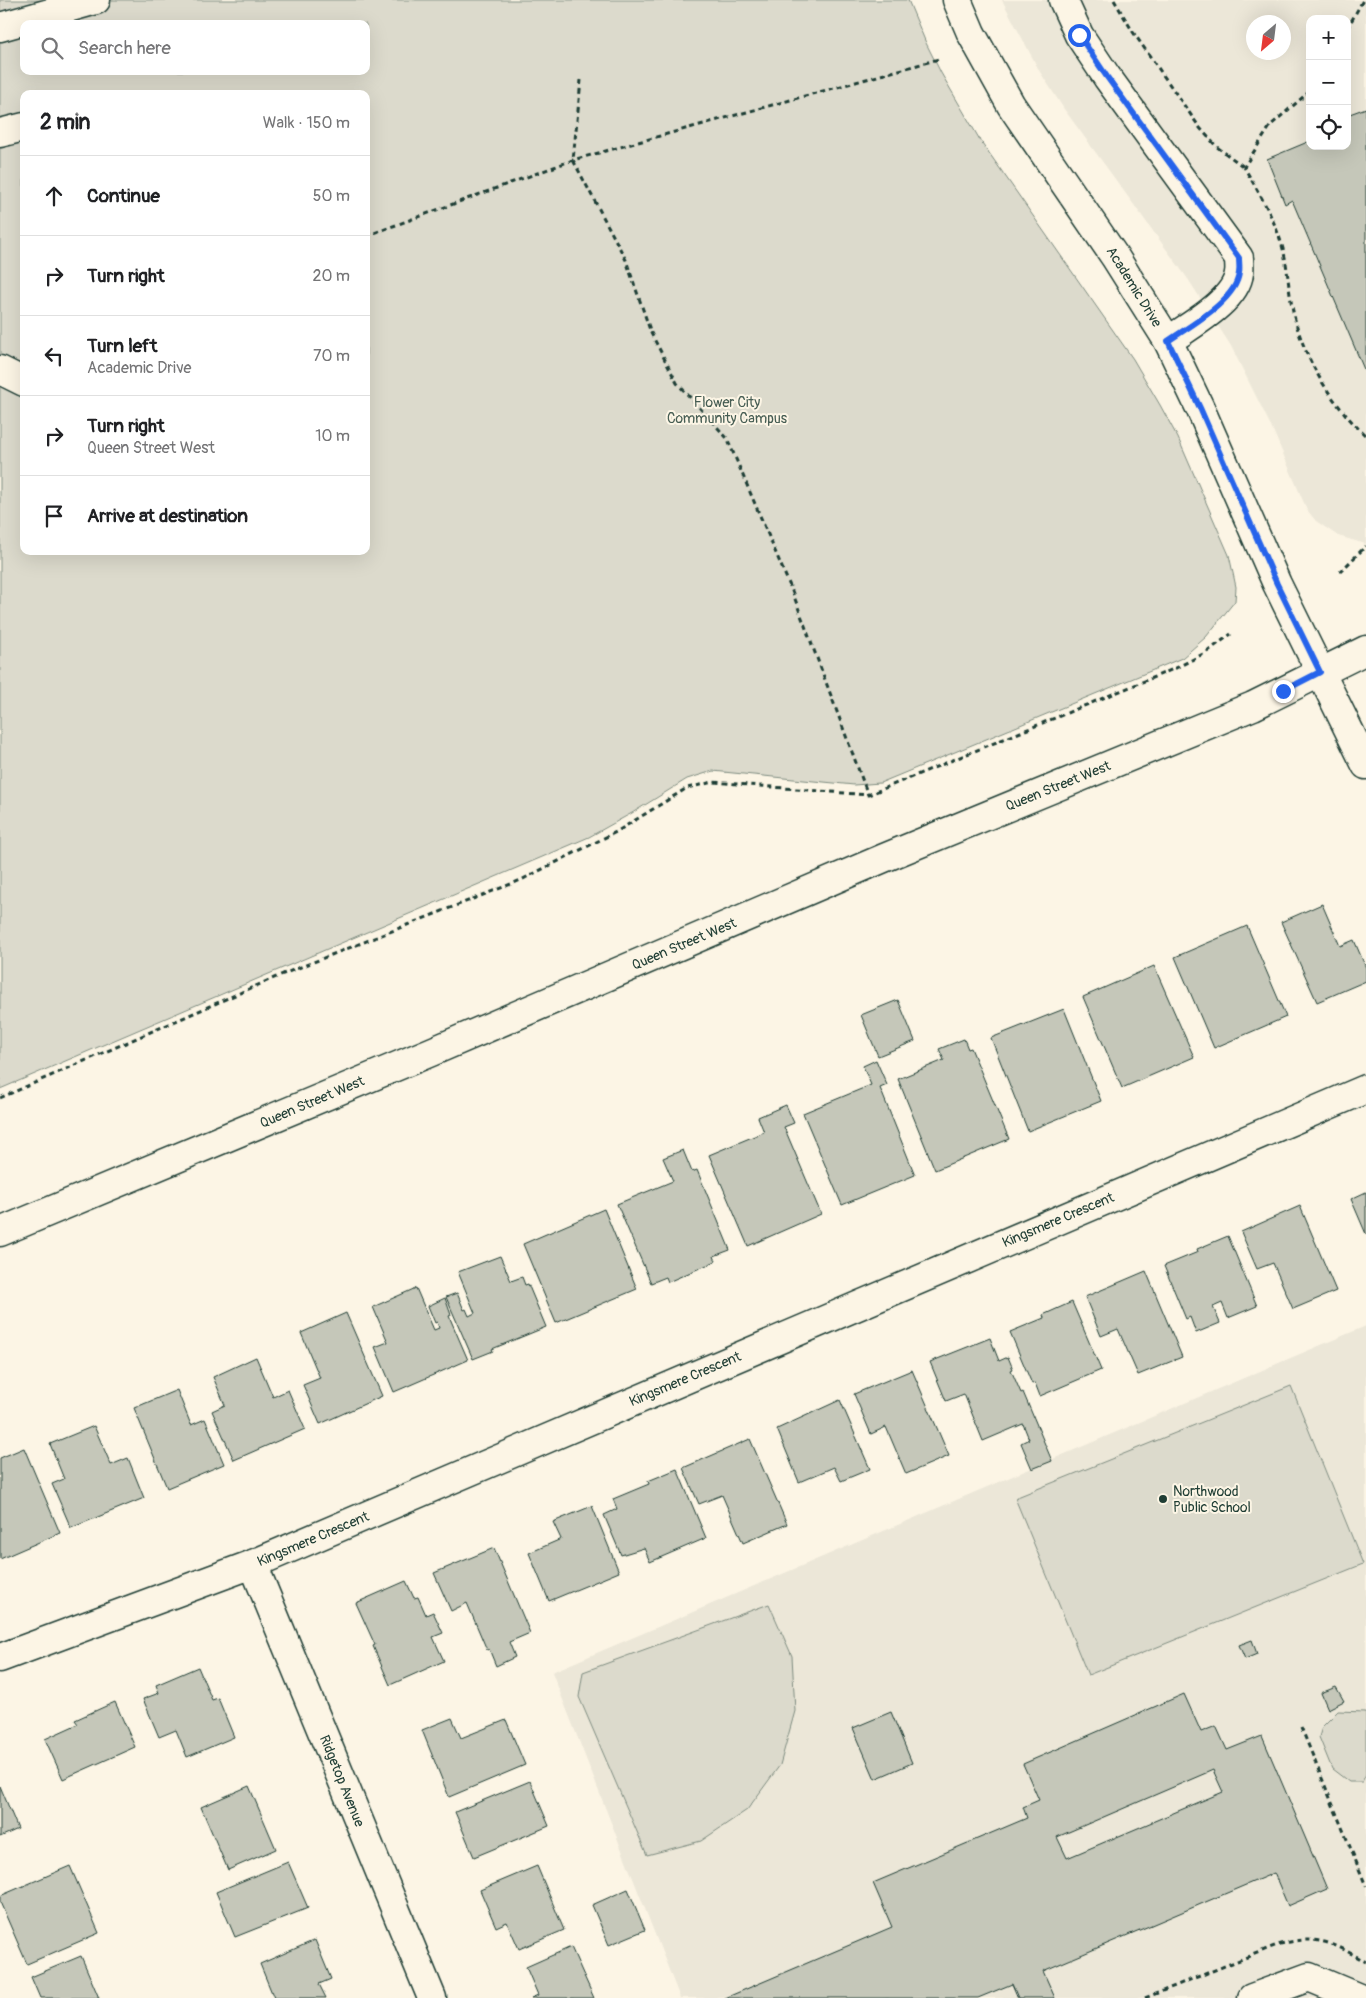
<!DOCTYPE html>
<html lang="en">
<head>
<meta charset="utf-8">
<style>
  body { margin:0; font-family:Pangolin,sans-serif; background:#f6f6f6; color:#202124 }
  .controls { position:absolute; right:15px; top:15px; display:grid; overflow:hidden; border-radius:10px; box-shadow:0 5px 20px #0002 }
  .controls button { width:45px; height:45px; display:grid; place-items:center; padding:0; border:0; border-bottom:1px solid #e0e0e0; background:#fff; color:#202124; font:25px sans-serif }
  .compass { position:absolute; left:1246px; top:15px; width:45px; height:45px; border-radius:50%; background:#fff; box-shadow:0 5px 20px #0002; rotate:208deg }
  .stop { position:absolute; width:15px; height:15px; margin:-11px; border:4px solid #2563eb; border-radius:50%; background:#fff }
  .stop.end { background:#2563eb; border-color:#fff; box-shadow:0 1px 5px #0008 }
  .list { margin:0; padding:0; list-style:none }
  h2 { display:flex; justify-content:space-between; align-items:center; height:65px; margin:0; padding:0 20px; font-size:21px }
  h2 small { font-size:16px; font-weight:400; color:#757577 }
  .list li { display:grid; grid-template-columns:32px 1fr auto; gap:15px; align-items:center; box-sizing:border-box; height:80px; padding:0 20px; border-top:1px solid #e0e0e0 }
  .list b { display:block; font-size:19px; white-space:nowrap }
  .list p { margin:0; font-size:16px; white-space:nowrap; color:#757577 }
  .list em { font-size:16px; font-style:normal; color:#757577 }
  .icon { flex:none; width:28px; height:28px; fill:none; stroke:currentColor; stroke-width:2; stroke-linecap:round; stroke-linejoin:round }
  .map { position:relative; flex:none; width:1366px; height:1998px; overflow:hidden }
  .search { position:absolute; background:#fff; box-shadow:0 5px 20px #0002; left:20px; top:20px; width:350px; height:55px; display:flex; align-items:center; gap:12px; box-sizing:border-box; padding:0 18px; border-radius:10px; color:#757577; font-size:19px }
  .panel { position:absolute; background:#fff; box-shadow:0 5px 20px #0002; left:20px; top:90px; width:350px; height:465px; border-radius:10px }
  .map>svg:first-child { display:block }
  .built { fill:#ece7d8; fill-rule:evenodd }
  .green { fill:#dcdacc; stroke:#7e8c80; fill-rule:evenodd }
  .building { fill:#c5c7b9; stroke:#1f3d34; fill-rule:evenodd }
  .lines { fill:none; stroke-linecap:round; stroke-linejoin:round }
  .minor-casing { stroke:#1f3d34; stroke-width:31 }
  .major-casing { stroke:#1f3d34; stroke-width:31 }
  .path { stroke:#1f3d34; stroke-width:3; stroke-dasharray:5 4; stroke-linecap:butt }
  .minor { stroke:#fcf5e5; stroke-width:28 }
  .major { stroke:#fcf5e5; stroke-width:28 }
  .route { stroke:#2563eb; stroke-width:6 }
  .poi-dot { fill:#1f3d34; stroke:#fcf5e5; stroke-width:2 }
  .labels { text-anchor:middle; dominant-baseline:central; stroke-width:4; stroke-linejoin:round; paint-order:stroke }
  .street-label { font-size:14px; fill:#1f3d34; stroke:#fcf5e5 }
  .park-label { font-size:14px; fill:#455c52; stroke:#fcf5e5 }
  .poi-label { font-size:14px; fill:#1f3d34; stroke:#fcf5e5; text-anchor:start }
</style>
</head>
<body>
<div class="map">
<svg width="1366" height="1998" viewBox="0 0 1366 1998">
  <rect width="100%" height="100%" fill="#fcf5e5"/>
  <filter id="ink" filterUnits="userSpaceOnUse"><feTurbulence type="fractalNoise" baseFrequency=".02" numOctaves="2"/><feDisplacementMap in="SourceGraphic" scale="10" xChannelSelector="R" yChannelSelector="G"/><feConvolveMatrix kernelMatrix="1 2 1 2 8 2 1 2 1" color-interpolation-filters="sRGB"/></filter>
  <g filter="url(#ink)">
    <g class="built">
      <path d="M1002,0h364v544l-28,-8 -22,-15 -9,-11 -35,-82 -41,-82 -43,-67 -124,-170 -24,-37zM1310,19h37v127h-37zM1254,22h30v30h-30z"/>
      <path d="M1366,1326v672h-686l-128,-326z"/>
    </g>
    <g class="green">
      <path d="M0,0h908l18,43 15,30 39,67 153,219 27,46 18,33 51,117 7,32 -1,14 -29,36 -24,21 -302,125 -26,2 -141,-14 -26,8 -55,34 -43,24 -589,252zM24,24h342v47h-342zM24,94h342v457h-342z"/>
      <path d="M1291,1386l72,178 -275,111 -73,-177z"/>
      <path d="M769,1604l23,52 3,55 -15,54 -33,45 -46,31 -54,14 -68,-158 4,-25z"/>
      <path d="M1338,1711l28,1v62l-4,8h-13l-17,-13 -13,-32 3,-10z"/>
    </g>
    <g class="building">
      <path d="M1366,108v266l-74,-174 -7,4 -18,-45 43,-18v5h37v-31z"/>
      <path d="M1322,904l18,42 14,-6 12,28v13l-49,21 -36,-80z"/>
      <path d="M1247,926l39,91 -72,31 -39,-91z"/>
      <path d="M1154,966l40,91 -72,31 -39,-91z"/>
      <path d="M898,1000l17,41 -37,15 -17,-41z"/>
      <path d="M1064,1009l37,92 -73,30 -37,-93z"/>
      <path d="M964,1039l4,10 3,-1 38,91 -74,31 -37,-91 46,-19 -5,-11z"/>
      <path d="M876,1060l11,25 -7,3 35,87 -73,30 -39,-92 68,-28 -8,-19z"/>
      <path d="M786,1105l8,18 -10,4 37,87 -73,32 -39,-91 55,-23 -6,-15z"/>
      <path d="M683,1150l9,22 5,-2 33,80 -16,6 2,5 -48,21 -2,-5 -15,6 -34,-79 56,-23 -10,-23z"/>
      <path d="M1366,1192v42l-15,-35z"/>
      <path d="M1300,1206l36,85 -43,18 -20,-46 -16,6 -16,-37z"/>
      <path d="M604,1209l33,80 -81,34 -33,-79z"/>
      <path d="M1228,1236l29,70 -29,12 -6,-15 -9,4 7,16 -24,10 -6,-16 -4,2 -22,-53 34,-14 -1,-3z"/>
      <path d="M500,1256l11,25 11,-4 3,8 3,-1 18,43 -54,22 1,2 -20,8 -27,-62 11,-4 7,17 2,-1 3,7 6,-3 -17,-41z"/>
      <path d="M1146,1271l36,86 -44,18 -20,-46 -17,7 -16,-39z"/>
      <path d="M416,1288l18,42 5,-2 -2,-6 -2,1 -7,-17 17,-8 6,17 -2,1 19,44 -74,32 -19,-45 13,-5 -15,-35z"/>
      <path d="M1072,1302l29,68 -61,26 -5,-13 -3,1 -22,-52 34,-14 -1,-3z"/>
      <path d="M346,1313l36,83 -62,28 -17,-39 17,-7 -19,-45z"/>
      <path d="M990,1338l9,23 9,-4 5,12 -2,1 10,23 2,-1 29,69 -20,8 -11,-26 8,-4 -6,-15 -40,17 -19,-47 -18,7 -16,-39z"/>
      <path d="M256,1357l17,40 15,-7 17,39 -71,31 -22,-49 13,-6 -12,-28z"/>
      <path d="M912,1370l37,86 -43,18 -20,-47 -15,7 -17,-40z"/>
      <path d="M177,1390l14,35 14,-6 19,45 -57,24 -33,-80z"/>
      <path d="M840,1400l30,69 -29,12 -7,-14 -35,15 -22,-53z"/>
      <path d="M94,1426l17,39 17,-7 16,40 -73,30 -19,-44 12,-5 -14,-35z"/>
      <path d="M750,1439l37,85 -44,19 -21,-48 -23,9 -16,-36z"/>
      <path d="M24,1448l36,85 -60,26v-101z"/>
      <path d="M677,1469l29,69 -56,24 -6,-14 -23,7 -17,-40 13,-6 -4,-10 36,-15 -1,-3z"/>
      <path d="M592,1506l27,66 -70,29 -20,-48 32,-14 -8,-17z"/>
      <path d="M494,1548l36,85 -21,9 6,15 -19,9 -7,-17 -2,1 -20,-47 -16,8 -17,-38z"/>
      <path d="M406,1581l8,17 4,-1 8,18 7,-3 10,21 -10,4 11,24 -54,24 -17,-39 2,-1 -19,-42z"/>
      <path d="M1252,1640l5,14 -12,5 -6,-14z"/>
      <path d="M198,1667l14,33 6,-2 16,39 -47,20 -11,-27 -17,7 -16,-38 16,-6 -3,-8z"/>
      <path d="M1336,1687l8,14 -16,8 -7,-16z"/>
      <path d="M1184,1694l17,38 15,-6 11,24 35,-14 65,153 -39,17 -14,-33 -231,98 12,27h-37l-6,-14 -34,14h-253l167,-71 -19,-44 154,-65 -4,-11 16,-7 -16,-36zM1213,1770l10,22 -156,66 -10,-21z"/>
      <path d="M115,1702l20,45 -72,32 -18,-40 33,-15 -3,-4z"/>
      <path d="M891,1712l21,51 -37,16 -22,-51z"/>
      <path d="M452,1718l9,20 45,-18 19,45 -76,32 -27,-67z"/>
      <path d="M530,1781l19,45 -75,31 -19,-45z"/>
      <path d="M0,1786l18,43 -18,8z"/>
      <path d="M249,1786l27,63 -48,21 -27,-63z"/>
      <path d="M288,1862l20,46 -73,29 -19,-45z"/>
      <path d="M70,1866l29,67 -72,31 -27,-62v-6z"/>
      <path d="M537,1866l27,64 -45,19 -12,-27 -11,5 -16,-37z"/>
      <path d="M628,1889l17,41 -36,15 -17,-40z"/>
      <path d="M315,1940l16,39 -12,5 7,14h-52l-14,-34z"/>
      <path d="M571,1947l23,51h-63l7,-3 -12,-28z"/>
      <path d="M81,1956l18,42h-59l-9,-21z"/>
    </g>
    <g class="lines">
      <defs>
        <g id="minor">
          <path d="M957,0l14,33 40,72 104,152 53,84 32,67 77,176 89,181"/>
          <path d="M1063,0l16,35 28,42 132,181c0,5 1,10 0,15 -3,28 -50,53 -71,68"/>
          <path d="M0,27l96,-27"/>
          <path d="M0,133l24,-6"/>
          <path d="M0,370l24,12"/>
          <path d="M253,1564l179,434"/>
          <path d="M0,1658l253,-94 1113,-475"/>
          <path d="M1252,1998l57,-21 50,21"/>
        </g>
        <path id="major" d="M0,1232l431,-180 453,-194 369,-152 113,-56"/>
      </defs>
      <use href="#minor" class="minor-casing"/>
      <use href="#major" class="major-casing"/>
      <g class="path">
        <path d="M1114,0l19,32 67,96 17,19 27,20"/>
        <path d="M1347,29l16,-29"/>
        <path d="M581,80l-8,80 53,100 25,73 26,50 50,55 65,153 76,204"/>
        <path d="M1310,91l-39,34 -27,42c15,26 31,52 39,82 5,18 5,38 9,57 9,49 38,96 74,130"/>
        <path d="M366,236l207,-76 366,-101"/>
        <path d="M1340,572l26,-26"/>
        <path d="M0,1098l283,-124 238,-94 95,-48 71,-44 26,-6 155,13 308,-127 31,-16 24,-18"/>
        <path d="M1301,1727l65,159"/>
        <path d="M1145,1998l132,-53c40,-11 55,-3 89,17"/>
      </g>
      <use href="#minor" class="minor"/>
      <use href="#major" class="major"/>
    </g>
  </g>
  <g class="lines" filter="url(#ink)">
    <path class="route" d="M1079,35l28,42 132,181c0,5 1,10 0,15 -3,28 -50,53 -71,68l32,67 77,176 43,88 -37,19"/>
  </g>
  <circle class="poi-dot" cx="1163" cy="1499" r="5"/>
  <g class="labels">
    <g class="street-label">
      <text transform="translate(1134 287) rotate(58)">Academic Drive</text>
      <text transform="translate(1058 786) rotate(-22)">Queen Street West</text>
      <text transform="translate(684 944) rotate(-23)">Queen Street West</text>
      <text transform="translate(312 1102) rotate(-23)">Queen Street West</text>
      <text transform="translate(1058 1220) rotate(-23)">Kingsmere Crescent</text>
      <text transform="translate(685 1379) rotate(-23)">Kingsmere Crescent</text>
      <text transform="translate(313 1539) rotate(-23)">Kingsmere Crescent</text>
      <text transform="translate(342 1781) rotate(68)">Ridgetop Avenue</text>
    </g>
    <g class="park-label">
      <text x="727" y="402">Flower City<tspan x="727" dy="16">Community Campus</tspan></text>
    </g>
    <g class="poi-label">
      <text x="1173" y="1491">Northwood<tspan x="1173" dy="16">Public School</tspan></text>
    </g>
  </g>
</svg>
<div class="controls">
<button>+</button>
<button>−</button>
<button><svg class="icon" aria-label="locate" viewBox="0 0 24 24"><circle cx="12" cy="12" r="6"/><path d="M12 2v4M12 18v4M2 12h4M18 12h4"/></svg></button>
</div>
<svg class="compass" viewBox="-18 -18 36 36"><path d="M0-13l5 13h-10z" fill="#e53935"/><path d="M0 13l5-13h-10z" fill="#757577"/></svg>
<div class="stop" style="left:1079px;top:35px"></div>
<div class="stop end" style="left:1283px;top:691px"></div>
<div class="search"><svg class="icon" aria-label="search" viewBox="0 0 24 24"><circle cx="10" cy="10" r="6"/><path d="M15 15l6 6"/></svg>Search here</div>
<section class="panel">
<h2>2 min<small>Walk · 150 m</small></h2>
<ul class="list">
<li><svg class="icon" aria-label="ahead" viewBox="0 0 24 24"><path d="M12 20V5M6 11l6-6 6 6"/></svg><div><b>Continue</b></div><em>50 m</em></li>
<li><svg class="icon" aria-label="right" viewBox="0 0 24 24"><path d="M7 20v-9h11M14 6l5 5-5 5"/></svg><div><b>Turn right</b></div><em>20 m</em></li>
<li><svg class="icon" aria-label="left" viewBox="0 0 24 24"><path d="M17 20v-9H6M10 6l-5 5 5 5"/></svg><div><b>Turn left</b><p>Academic Drive</p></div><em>70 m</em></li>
<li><svg class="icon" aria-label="right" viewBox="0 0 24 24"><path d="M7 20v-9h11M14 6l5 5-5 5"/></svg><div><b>Turn right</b><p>Queen Street West</p></div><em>10 m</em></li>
<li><svg class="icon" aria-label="arrive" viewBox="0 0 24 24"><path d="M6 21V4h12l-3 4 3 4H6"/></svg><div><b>Arrive at destination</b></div></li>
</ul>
</section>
</div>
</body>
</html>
